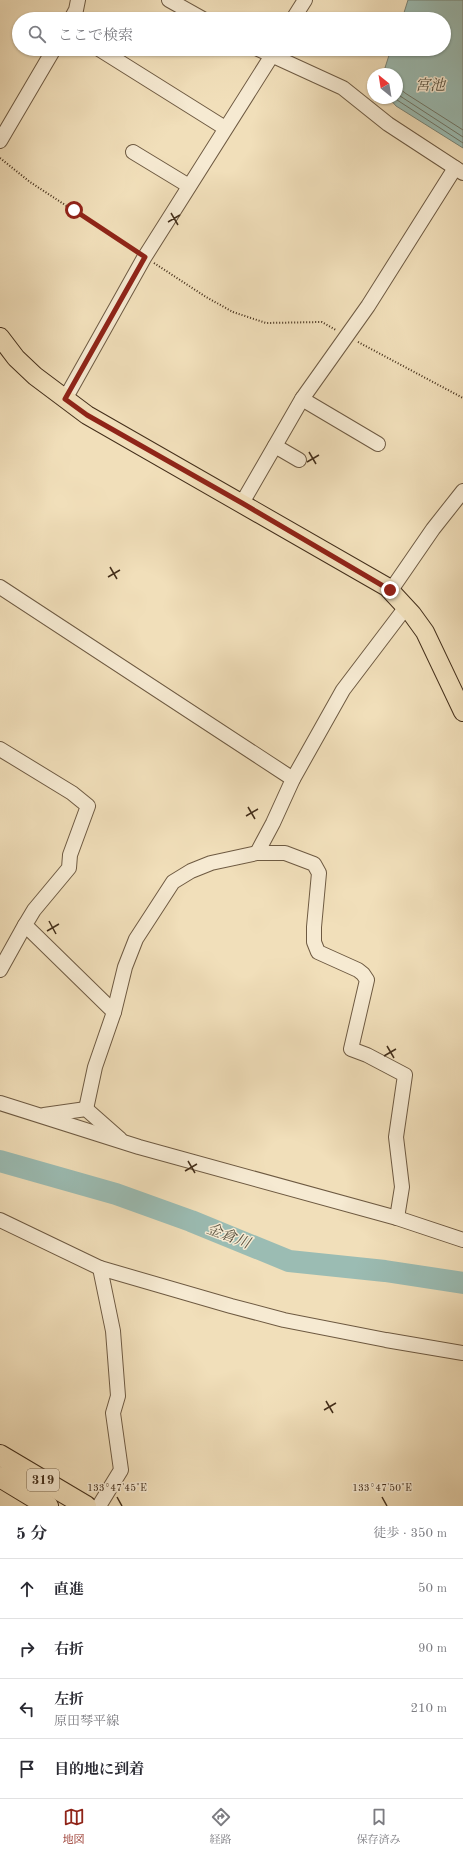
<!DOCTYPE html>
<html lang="ja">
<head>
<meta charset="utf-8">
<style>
  body { margin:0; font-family:"Old Standard TT","Noto Serif JP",serif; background:#f7f7f7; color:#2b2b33 }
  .compass { position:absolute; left:367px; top:68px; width:36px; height:36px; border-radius:50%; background:#fff; box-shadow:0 1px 3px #0004; rotate:330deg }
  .stop { position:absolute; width:12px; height:12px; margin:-9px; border:3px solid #8f2418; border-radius:50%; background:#fff }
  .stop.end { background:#8f2418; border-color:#fff; box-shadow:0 1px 4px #0008 }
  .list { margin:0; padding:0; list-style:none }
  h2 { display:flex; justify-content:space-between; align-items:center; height:52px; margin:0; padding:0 16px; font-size:17px }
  h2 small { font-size:13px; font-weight:400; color:#7c7c81 }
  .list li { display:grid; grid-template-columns:26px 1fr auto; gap:12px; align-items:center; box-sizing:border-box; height:60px; padding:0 16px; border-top:1px solid #e1e1e2 }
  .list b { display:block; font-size:15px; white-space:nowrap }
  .list p { margin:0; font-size:13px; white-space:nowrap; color:#7c7c81 }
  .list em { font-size:13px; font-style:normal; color:#7c7c81 }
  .icon { flex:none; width:22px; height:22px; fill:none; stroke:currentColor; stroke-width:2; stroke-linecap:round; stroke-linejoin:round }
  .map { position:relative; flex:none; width:463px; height:1506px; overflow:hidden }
  .search { position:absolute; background:#fff; box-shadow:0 1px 3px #0004; left:12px; right:12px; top:12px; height:44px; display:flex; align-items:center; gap:10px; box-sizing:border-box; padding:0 14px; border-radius:22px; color:#7c7c81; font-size:15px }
  .sheet { height:292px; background:#fff }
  nav { display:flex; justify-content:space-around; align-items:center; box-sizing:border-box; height:56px; border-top:1px solid #e1e1e2; background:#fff; font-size:11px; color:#7c7c81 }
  nav a { display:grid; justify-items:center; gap:2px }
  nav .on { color:#8f2418 }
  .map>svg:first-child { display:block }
  .water { fill:#9bbcb3; stroke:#788376 }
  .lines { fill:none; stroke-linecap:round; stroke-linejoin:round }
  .shore { stroke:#6f7566; stroke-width:1 }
  .river { stroke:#9bbcb3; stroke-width:22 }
  .minor-casing { stroke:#6e5a42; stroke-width:16 }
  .major-casing { stroke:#432e1a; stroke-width:20 }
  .highway-casing { stroke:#432e1a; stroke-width:22 }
  .path { stroke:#432e1a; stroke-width:2; stroke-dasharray:1 2; stroke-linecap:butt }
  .minor { stroke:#f6ead2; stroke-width:14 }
  .major { stroke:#f1dfba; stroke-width:18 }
  .highway { stroke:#f1dfba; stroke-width:20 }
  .route { stroke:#8f2418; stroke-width:5 }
  .ticks { fill:none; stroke:#432e1a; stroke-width:1.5 }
  .labels { text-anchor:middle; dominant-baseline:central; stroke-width:3; stroke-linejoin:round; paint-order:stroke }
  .shield { fill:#f6ead2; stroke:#796651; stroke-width:1 }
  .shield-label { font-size:13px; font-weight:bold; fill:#432e1a }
  .water-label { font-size:15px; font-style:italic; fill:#595240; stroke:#f6ead2 }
  .ticks-label { font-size:10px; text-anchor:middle; fill:#432e1a; stroke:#f6ead2; stroke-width:3; stroke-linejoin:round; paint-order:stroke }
</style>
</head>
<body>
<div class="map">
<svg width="463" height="1506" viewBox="0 0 463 1506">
  <rect width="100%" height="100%" fill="#f1dfba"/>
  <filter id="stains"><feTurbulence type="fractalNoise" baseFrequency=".005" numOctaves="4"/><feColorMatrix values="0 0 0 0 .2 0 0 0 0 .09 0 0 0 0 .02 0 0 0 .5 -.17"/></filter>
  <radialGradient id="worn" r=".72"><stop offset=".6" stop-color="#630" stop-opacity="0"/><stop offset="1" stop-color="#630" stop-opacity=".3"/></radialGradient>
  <path class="water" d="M408,0h55v148l-67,-42 -7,-8h8v-24h-14l8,-25h53v-30h-42z"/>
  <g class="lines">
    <g class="shore">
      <path d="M397,86l8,7 58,37"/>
      <path d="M397,94l66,43"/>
      <path d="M394,98l69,45"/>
    </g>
    <path class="river" d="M0,1161l116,33 75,27 98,40 96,10 78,12"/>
    <defs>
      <g id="minor">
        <path d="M169,0l34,19"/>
        <path d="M71,19l5,-9 2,-10"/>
        <path d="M293,19l12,-19"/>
        <path d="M99,49l126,79"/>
        <path d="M258,49l85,39 45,36 75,49"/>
        <path d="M0,141l54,-92"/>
        <path d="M133,152l56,34"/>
        <path d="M65,399l79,-141 132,-209"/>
        <path d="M302,399l76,45"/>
        <path d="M275,446l24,14"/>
        <path d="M242,503l60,-104 66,-93 87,-138"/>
        <path d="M0,587l293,192"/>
        <path d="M391,590l42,-61 30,-38"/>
        <path d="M0,749l72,44 16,13 -18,49 -1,13 -35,42 -9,15 89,87"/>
        <path d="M257,853l16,-30 20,-44 50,-89 63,-83"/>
        <path d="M0,970l25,-45"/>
        <path d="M0,1103l139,44 258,71 66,22"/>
        <path d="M86,1109l9,-42 19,-55 11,-45 11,-28 37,-57 18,-11 20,-8 46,-10h28l29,11 5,9 -5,54v15l4,10 40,18 5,4 4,6 -16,69 16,6 38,20 -9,62 6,50 -5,31"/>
        <path d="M44,1115l42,-6 34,30"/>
        <path d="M0,1220l100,48 131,38 53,14 102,20 77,13"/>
        <path d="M99,1506l22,-36 -8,-57 5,-17 -5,-65 -13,-63"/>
      </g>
      <path id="major" d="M0,337l16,21 19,18 52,39 300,172 25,27 13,18 38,80"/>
      <g id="highway">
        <path d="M0,1455l86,51"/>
        <path d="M0,1477l48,29"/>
      </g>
    </defs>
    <use href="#minor" class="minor-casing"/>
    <use href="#major" class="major-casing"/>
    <use href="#highway" class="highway-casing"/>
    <g class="path">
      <path d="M0,158l30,24 104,68"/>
      <path d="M154,263l52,34 27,15 33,11 56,-1 14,8"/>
      <path d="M358,342l105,56"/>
    </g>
    <use href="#minor" class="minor"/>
    <use href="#major" class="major"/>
    <use href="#highway" class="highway"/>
  </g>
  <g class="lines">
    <path class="route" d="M74,210l71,47 -80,142 22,16 155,88 148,87"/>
  </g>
  <path class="ticks" d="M171,213l7,12M168,222l12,-7M309,452l7,12M307,462l12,-7M110,567l7,12M108,577l12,-7M248,807l7,12M246,816l12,-7M49,921l7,13M47,931l12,-7M387,1046l7,12M384,1056l12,-7M188,1161l7,12M185,1171l12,-7M326,1401l7,12M324,1410l12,-7M117,1497l5,9M382,1497l5,9"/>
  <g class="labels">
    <rect class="shield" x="27" y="1469" width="32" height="22" rx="3"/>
    <g class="shield-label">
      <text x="43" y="1480">319</text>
    </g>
    <g class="water-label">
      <text x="430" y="86">宮池</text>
      <text transform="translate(228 1237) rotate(21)">金倉川</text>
    </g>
  </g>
  <g class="ticks-label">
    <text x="117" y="1491">133°47'45"E</text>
    <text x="382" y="1491">133°47'50"E</text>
  </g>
  <rect width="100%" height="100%" filter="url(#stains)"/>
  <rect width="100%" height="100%" fill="url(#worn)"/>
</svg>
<svg class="compass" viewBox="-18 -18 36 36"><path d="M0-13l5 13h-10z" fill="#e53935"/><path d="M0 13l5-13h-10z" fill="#7c7c81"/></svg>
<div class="stop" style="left:74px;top:210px"></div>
<div class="stop end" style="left:390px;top:590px"></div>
<div class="search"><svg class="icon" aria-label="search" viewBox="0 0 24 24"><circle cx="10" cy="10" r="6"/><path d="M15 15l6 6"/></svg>ここで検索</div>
</div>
<section class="sheet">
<h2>5 分<small>徒歩 · 350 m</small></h2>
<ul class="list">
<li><svg class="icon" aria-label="ahead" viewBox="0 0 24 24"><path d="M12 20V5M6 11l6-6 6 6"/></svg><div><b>直進</b></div><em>50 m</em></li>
<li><svg class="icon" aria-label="right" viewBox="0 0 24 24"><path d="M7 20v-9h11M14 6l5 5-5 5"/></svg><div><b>右折</b></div><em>90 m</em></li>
<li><svg class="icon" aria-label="left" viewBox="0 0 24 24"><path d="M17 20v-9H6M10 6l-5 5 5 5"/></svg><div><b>左折</b><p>原田琴平線</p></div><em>210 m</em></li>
<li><svg class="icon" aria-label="arrive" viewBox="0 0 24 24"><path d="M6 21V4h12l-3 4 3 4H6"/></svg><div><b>目的地に到着</b></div></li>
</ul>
</section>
<nav>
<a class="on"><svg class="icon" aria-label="map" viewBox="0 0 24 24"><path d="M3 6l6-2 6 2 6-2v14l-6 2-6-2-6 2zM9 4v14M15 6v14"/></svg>地図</a>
<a><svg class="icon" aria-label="directions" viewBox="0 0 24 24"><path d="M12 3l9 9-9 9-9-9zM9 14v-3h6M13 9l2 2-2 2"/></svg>経路</a>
<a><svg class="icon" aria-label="saved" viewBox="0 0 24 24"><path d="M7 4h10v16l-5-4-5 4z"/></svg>保存済み</a>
</nav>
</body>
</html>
